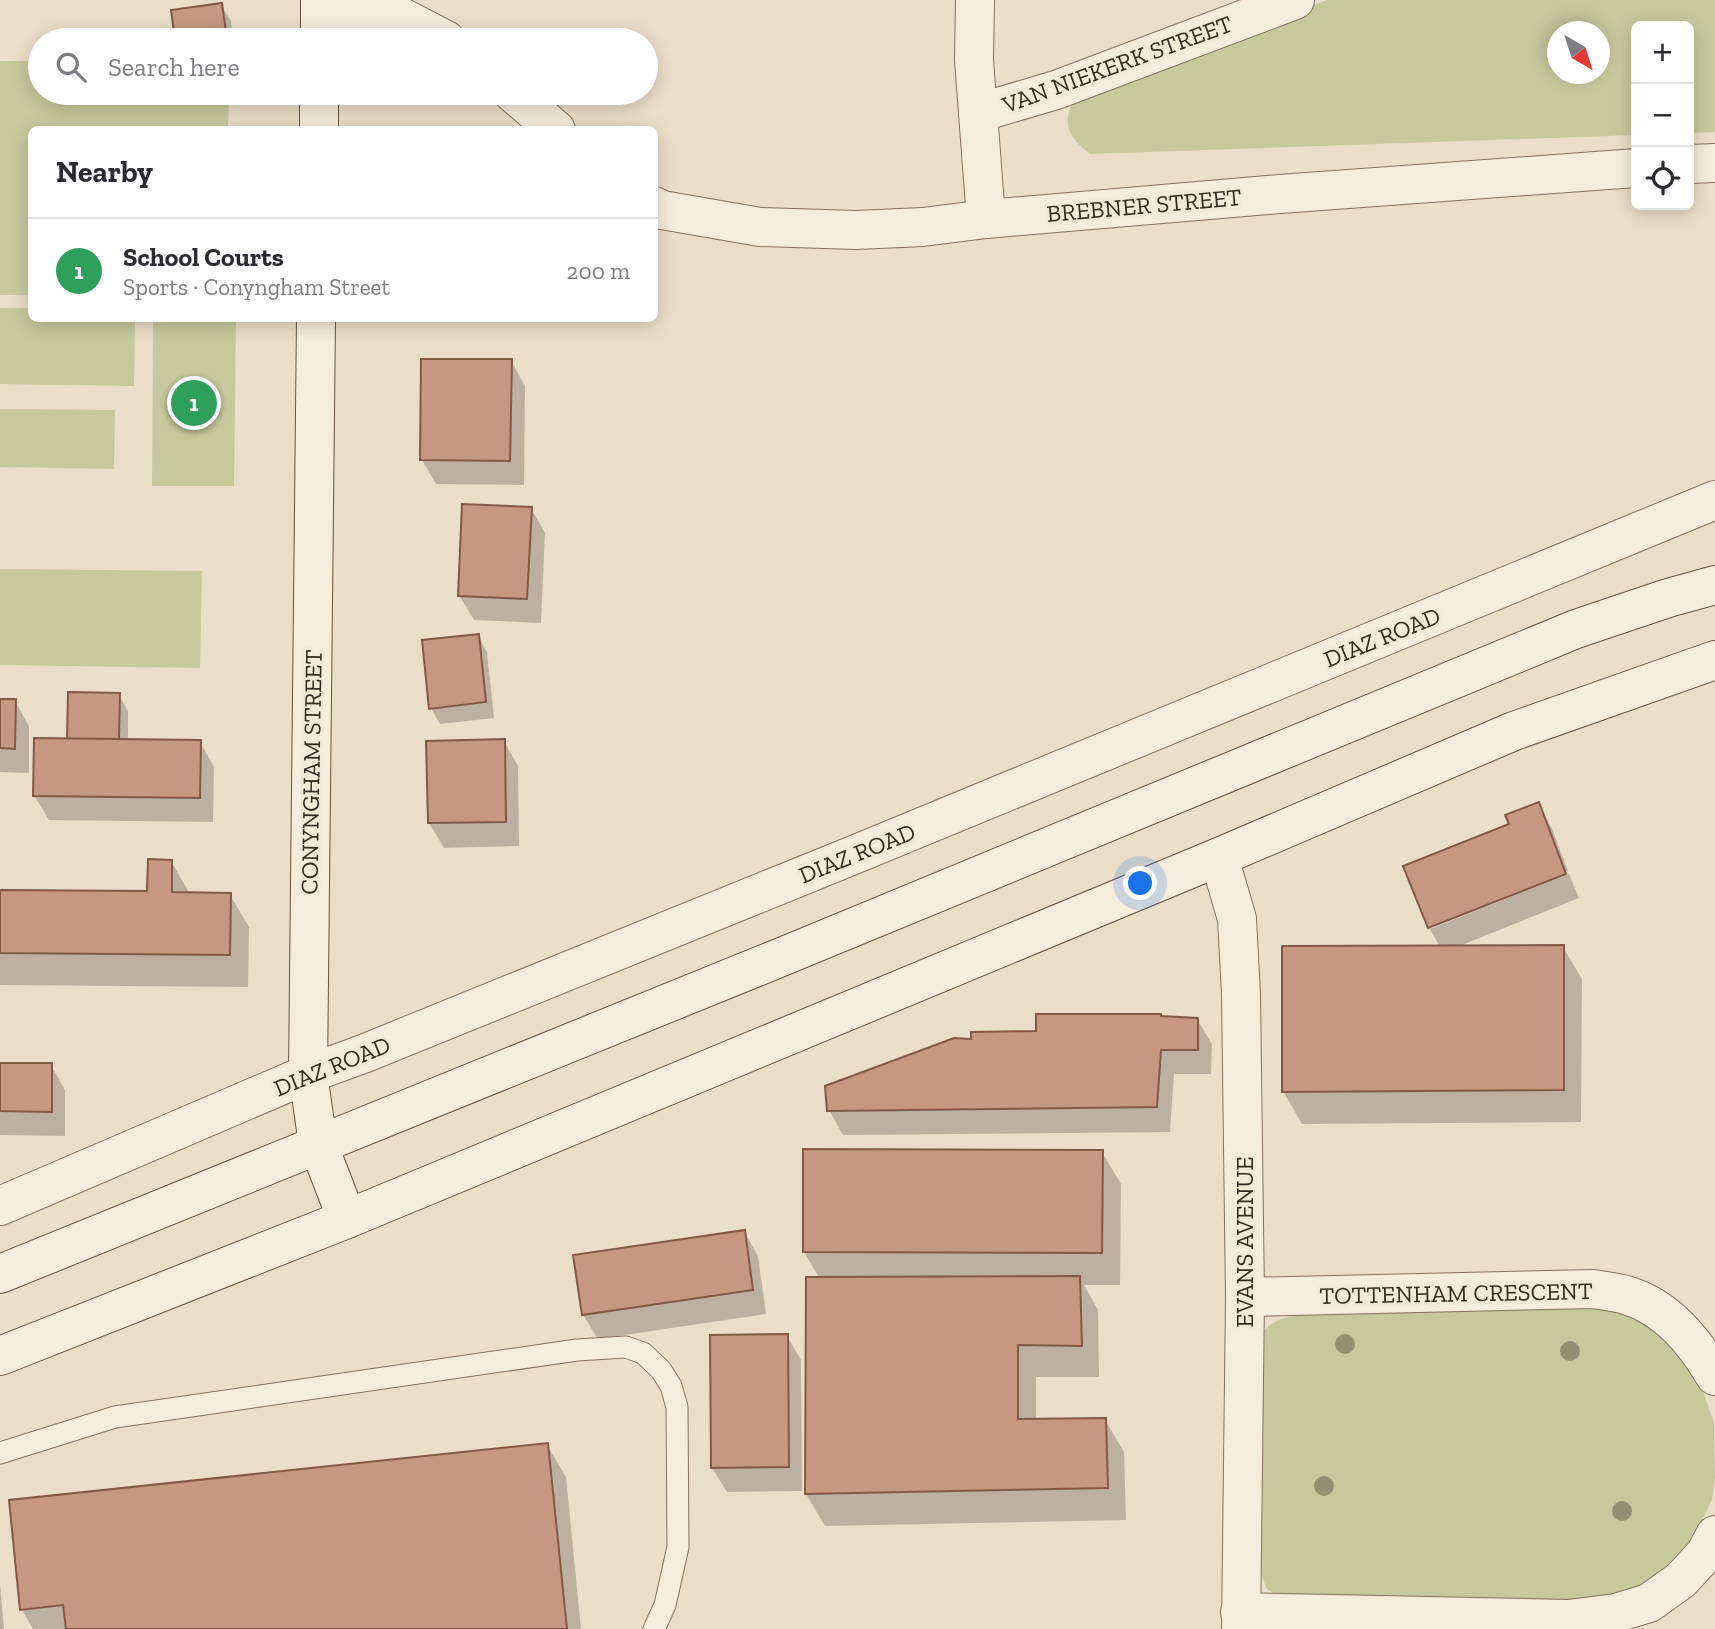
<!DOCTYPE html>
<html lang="en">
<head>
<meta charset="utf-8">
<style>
  body { margin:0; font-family:"Zilla Slab",serif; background:#f2f2f3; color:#2b2b33 }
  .controls { position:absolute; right:21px; top:21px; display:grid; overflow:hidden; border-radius:10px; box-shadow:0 4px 18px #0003 }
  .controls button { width:63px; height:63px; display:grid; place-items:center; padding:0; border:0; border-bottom:2px solid #e1e1e2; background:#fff; color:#2b2b33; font:35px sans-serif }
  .compass { position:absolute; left:1547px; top:21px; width:63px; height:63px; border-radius:50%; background:#fff; box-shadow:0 4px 18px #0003; rotate:141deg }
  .you { position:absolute; left:1141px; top:884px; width:24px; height:24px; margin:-18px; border:5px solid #fff; border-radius:50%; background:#1a73e8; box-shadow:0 0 0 10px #1a73e833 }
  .badge { display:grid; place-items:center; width:46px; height:46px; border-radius:50%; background:#90333b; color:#fff; font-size:23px; font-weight:700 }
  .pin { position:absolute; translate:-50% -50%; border:4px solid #fff; box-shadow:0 2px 7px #0006 }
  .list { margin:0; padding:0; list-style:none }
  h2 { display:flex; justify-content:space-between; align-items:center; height:91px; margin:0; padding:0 28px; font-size:30px }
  h2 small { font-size:23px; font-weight:400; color:#7c7c81 }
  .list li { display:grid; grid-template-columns:46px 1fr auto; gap:21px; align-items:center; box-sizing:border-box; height:105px; padding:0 28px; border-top:2px solid #e1e1e2 }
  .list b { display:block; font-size:26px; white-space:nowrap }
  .list p { margin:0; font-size:23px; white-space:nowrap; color:#7c7c81 }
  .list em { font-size:23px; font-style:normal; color:#7c7c81 }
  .icon { flex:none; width:38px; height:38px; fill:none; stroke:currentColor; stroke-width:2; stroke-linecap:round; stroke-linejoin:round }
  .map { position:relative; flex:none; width:1715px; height:1629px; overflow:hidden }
  .search { position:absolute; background:#fff; box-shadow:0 4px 18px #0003; left:28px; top:28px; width:630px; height:77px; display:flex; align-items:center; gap:18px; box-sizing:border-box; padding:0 24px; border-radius:38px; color:#7c7c81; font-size:26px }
  .panel { position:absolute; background:#fff; box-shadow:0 4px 18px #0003; left:28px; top:126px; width:630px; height:196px; border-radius:10px }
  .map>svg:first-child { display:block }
  .green { fill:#c7c99d; fill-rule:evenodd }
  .shadow { fill:#0003 }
  .building { fill:#c69881; stroke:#835946; stroke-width:2 }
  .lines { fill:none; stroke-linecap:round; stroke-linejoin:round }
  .lane-casing { stroke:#86705e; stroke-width:23 }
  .street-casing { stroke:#86705e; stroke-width:40 }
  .secondary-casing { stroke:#685241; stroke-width:40 }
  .lane { stroke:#f6ecdb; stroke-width:21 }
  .street { stroke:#f6ecdb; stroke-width:38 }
  .secondary { stroke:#f6ecdb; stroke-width:38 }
  .tree { fill:#939171 }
  .labels { text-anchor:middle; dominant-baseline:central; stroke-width:7; stroke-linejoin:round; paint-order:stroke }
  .street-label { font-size:24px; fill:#372a21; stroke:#f3e9d7 }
</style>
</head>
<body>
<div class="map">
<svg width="1715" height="1629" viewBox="0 0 1715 1629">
  <rect width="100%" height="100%" fill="#ebdec8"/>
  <g class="green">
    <path d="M1327,0h388v132l-26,1v-107h-53v109l-546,19c-21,-17 -29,-29 -16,-54zM1558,32h42v42h-42z"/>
    <path d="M0,61h40v32h189l-1,36 -196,1 -1,165h-31z"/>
    <path d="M0,308h31l1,10 103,1 -1,67 -134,-2z"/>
    <path d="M153,320l83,1 -2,165h-82z"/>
    <path d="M0,409l115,1 -1,59 -114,-2z"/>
    <path d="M0,569l202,2 -2,97 -200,-3z"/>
    <path d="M1612,1305l41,21 37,40 14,28 10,29 1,55 -3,22 -12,24 -16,26 -28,31 -58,20 -314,-1 -17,-11 -8,-19 -1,-233c16,-19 26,-20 49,-23z"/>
  </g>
  <g class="shadow">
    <path d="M221,5l10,16 2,19h-57l-3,-28z"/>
    <path d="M511,361l14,25 -1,99 -88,-1 -14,-24z"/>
    <path d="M531,508l14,25 -4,90 -67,-3 -15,-25z"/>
    <path d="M478,636l9,16 7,66 -54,6 -9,-16z"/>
    <path d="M119,695l9,16v30l72,1 14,25 -1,55 -164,-2 -15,-25 35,-54z"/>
    <path d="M0,701h15l14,25v47l-29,-1z"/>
    <path d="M504,741l14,25 1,80 -75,2 -15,-25 -1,-80z"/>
    <path d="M1538,804l14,25 16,42 -138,55v3l-25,-62 106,-42z"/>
    <path d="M171,861l19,33 40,1 19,32 -1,60 -248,-2v-93l149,1z"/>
    <path d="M1569,874l10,24 -122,49h106l19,32 -1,143 -279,2 -19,-33 157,-144 -10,-18z"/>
    <path d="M1162,1018l35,1 15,25 -1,30h-37l-4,58 -327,3 -14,-25 144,-69z"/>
    <path d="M0,1065h51l14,25v46l-65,-1z"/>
    <path d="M1102,1152l19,32 -1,101h-36l14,25 1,67h-63v43h69l19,32 2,68 -301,6 -19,-32 14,-215 -16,-27z"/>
    <path d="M744,1231l14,25 8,58 -168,25 -15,-24z"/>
    <path d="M787,1336l14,24 1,131 -75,1 -15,-24z"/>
    <path d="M547,1445l19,32 15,152h-548l-11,-19z"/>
    <path d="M0,1584l4,45h-4z"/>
  </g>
  <g class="building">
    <path d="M222,3l5,37h-52l-4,-30z"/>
    <path d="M421,359h91l-2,102 -90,-1z"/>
    <path d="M462,504l70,3 -5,92 -69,-3z"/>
    <path d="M479,634l7,68 -57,7 -7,-69z"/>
    <path d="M68,692l52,1 -1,46h-52z"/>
    <path d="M0,699h16l-1,50 -15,-1z"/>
    <path d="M34,738l167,2 -1,58 -167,-2z"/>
    <path d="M505,739l1,83 -78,1 -2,-82z"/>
    <path d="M1539,802l27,72 -138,54 -25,-62 106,-42 -4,-9z"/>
    <path d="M148,859l24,1v32l59,1 -1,62 -230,-2v-63l147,1z"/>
    <path d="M1564,945v145l-282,2v-146z"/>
    <path d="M1036,1014h125v2l37,2v32h-37l-4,57 -330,4 -2,-25 129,-48 17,1v-7l65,-1z"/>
    <path d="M0,1063h52v49l-52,-1z"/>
    <path d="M803,1149l300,1 -1,103 -299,-1z"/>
    <path d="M745,1230l8,60 -171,25 -9,-60z"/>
    <path d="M1080,1276l2,70 -64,-1v74l88,-1 2,70 -303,6 1,-217z"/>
    <path d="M788,1334l1,133 -78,1 -1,-133z"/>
    <path d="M548,1443l19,186h-501l-3,-24 -43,5 -11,-110z"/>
  </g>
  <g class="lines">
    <defs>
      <path id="lane" d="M0,1453l115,-36 462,-67 49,-3 17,6 18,17 10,16 6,21 1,140 -13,58 -11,24"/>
      <g id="street">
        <path d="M975,0l-1,60 12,159"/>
        <path d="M320,11l51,-1 23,3 52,27"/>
        <path d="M513,93l43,37"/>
        <path d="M978,113l78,-23 239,-90"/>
        <path d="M1689,164l26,-1"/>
        <path d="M654,206l8,4 98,17 96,3 67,-3 63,-8 294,-25 356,-26"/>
        <path d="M1219,857l18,62 4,75 4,303 -4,332"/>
        <path d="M0,1206l308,-132 55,-20 493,-200 859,-354"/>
        <path d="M1245,1297l348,-8c11,2 23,3 33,6 41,12 68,46 89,81"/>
        <path d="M1240,1612l328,7 48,-6 33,-10 32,-23 24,-26 10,-19"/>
      </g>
      <g id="secondary">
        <path d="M320,40v-40"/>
        <path d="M319,130v-37"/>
        <path d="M316,318l-8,756 10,70 29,75"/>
        <path d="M0,1274l779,-316 797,-329 92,-31 47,-13"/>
        <path d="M0,1356l347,-137 872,-362 295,-126 201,-71"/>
      </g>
    </defs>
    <use href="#lane" class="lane-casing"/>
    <use href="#street" class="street-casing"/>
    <use href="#secondary" class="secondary-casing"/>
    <use href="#lane" class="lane"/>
    <use href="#street" class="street"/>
    <use href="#secondary" class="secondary"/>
  </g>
  <g class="tree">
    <circle cx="1345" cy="1344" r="10"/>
    <circle cx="1570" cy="1351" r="10"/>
    <circle cx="1324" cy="1486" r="10"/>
    <circle cx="1622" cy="1511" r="10"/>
  </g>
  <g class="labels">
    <g class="street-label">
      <text transform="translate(1117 64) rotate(-20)">VAN NIEKERK STREET</text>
      <text transform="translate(1144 205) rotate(-5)">BREBNER STREET</text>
      <text transform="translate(1382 637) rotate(-22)">DIAZ ROAD</text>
      <text transform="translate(311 772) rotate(-89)">CONYNGHAM STREET</text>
      <text transform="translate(857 853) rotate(-22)">DIAZ ROAD</text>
      <text transform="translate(332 1066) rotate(-22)">DIAZ ROAD</text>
      <text transform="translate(1244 1242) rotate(-90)">EVANS AVENUE</text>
      <text transform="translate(1456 1293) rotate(-1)">TOTTENHAM CRESCENT</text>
    </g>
  </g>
</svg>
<div class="controls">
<button>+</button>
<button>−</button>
<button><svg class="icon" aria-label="locate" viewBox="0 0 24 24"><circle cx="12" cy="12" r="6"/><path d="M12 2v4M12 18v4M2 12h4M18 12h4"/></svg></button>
</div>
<svg class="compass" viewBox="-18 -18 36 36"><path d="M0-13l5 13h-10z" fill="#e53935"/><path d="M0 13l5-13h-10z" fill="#7c7c81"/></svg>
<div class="you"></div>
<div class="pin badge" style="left:194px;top:403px;background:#2e9e5b">1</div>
<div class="search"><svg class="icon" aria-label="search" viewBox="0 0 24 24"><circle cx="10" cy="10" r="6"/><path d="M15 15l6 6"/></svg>Search here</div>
<section class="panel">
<h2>Nearby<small></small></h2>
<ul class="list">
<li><span class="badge" style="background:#2e9e5b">1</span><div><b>School Courts</b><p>Sports · Conyngham Street</p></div><em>200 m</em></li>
</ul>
</section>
</div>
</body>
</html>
